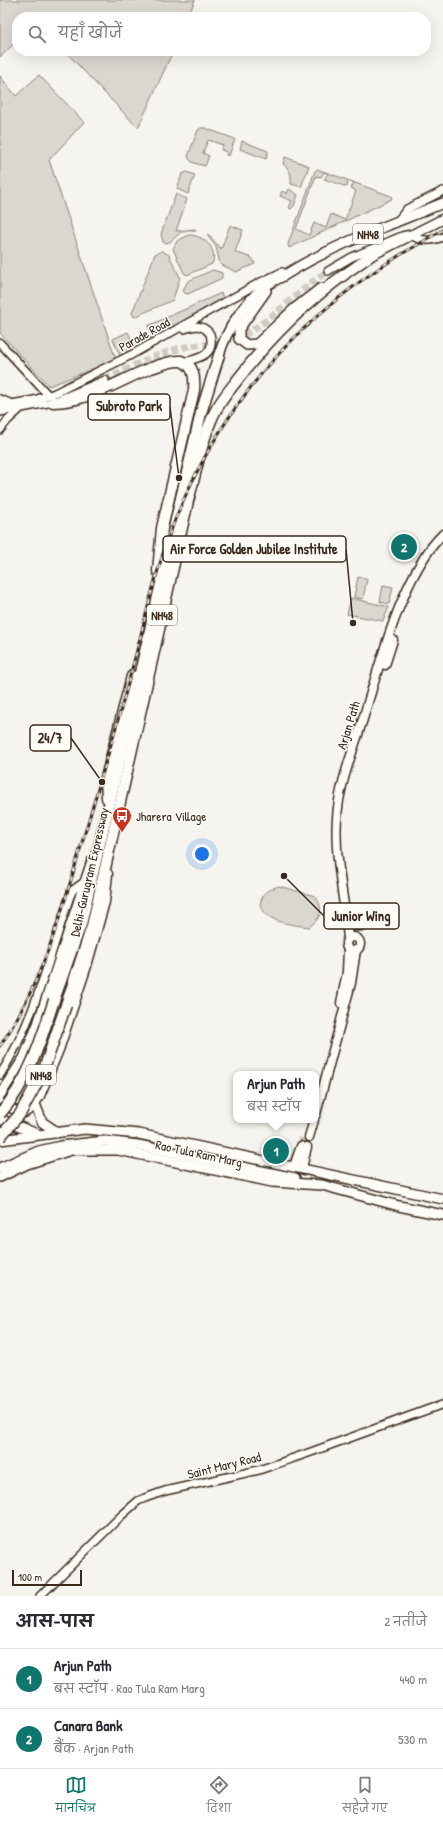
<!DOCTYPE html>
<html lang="hi">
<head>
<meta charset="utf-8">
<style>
  body { margin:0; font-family:"Patrick Hand","Playpen Sans Deva",sans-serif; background:#f7f7f7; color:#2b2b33 }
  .scale { position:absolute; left:12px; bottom:10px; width:70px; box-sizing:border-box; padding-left:4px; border:2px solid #3b2a1e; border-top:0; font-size:11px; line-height:14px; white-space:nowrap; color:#3b2a1e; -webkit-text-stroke:3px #fdfcf7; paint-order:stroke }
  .you { position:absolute; left:202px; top:854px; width:14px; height:14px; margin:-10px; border:3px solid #fff; border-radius:50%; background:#1a73e8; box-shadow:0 0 0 6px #1a73e833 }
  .badge { display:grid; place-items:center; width:26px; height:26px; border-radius:50%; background:#0f766e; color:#fff; font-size:13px; font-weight:700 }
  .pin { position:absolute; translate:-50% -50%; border:2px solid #fff; box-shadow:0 1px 4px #0006 }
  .popup { position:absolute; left:233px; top:1071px; width:86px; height:52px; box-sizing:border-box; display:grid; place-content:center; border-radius:8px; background:#fff; filter:drop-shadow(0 1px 3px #0005); font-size:13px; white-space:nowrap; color:#7c7c81 }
  .popup b { font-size:15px; color:#2b2b33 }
  .popup::after { content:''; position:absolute; left:50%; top:100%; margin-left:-8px; border:8px solid transparent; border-top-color:#fff }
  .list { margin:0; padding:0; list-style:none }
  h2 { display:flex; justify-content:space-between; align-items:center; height:52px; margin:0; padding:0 16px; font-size:17px }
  h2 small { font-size:13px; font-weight:400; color:#7c7c81 }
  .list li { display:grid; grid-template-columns:26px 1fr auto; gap:12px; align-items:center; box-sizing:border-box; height:60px; padding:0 16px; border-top:1px solid #e1e1e2 }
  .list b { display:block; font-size:15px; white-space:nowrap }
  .list p { margin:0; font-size:13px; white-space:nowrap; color:#7c7c81 }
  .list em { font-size:13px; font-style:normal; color:#7c7c81 }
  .icon { flex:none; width:22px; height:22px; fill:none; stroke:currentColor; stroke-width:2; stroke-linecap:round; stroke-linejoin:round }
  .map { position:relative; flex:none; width:443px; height:1596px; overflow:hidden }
  .search { position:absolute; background:#fff; box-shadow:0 4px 16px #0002; left:12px; right:12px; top:12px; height:44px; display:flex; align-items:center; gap:10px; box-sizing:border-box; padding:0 14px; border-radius:16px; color:#7c7c81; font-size:15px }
  .sheet { height:172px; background:#fff }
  nav { display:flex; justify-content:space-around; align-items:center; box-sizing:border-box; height:56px; border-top:1px solid #e1e1e2; background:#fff; font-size:11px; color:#7c7c81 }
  nav a { display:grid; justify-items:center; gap:2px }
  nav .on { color:#0f766e }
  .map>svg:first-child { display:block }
  .green { fill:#dad6d0; stroke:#8a8077; fill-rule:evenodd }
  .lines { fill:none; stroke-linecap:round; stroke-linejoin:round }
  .tertiary-tunnel { stroke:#d0ccc4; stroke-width:7; stroke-dasharray:7 3.5; stroke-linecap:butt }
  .secondary-tunnel { stroke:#d0ccc4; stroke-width:8; stroke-dasharray:8 4; stroke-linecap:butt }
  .tertiary-casing { stroke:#3b2a1e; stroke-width:10 }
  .secondary-casing { stroke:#3b2a1e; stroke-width:11 }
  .primary-casing { stroke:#3b2a1e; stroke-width:12 }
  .trunk-casing { stroke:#3b2a1e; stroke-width:12 }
  .motorway-casing { stroke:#3b2a1e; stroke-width:13 }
  .tertiary { stroke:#fdfcf7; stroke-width:7 }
  .secondary { stroke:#fdfcf7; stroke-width:8 }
  .primary { stroke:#fdfcf7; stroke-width:9 }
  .trunk { stroke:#fdfcf7; stroke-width:9 }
  .motorway { stroke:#fdfcf7; stroke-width:10 }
  .rail-casing { stroke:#3b2a1e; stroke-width:3 }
  .rail { stroke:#fdfcf7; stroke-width:1.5; stroke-dasharray:4.5; stroke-linecap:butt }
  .motorway-bridge-casing { stroke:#3b2a1e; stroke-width:13; stroke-linecap:butt }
  .motorway-bridge { stroke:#fdfcf7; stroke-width:10 }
  .labels { text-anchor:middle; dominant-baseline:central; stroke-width:3; stroke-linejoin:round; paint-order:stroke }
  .shield { fill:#fdfcf7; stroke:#75695f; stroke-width:1 }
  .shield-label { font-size:12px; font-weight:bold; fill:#3b2a1e }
  .street-label { font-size:13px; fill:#3b2a1e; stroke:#fdfcf7 }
  .poi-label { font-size:13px; fill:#3b2a1e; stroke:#fdfcf7; text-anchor:start }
  .leader { fill:none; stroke:#3b2a1e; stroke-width:1.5 }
  .callout-dot { fill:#3b2a1e; stroke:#fdfcf7; stroke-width:1.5 }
  .callout { fill:#fdfcf7; stroke:#3b2a1e; stroke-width:1.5 }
  .callout-label { font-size:14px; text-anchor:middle; font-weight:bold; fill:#3b2a1e }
</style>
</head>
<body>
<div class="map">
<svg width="443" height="1596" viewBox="0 0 443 1596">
  <rect width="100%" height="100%" fill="#f5f4ee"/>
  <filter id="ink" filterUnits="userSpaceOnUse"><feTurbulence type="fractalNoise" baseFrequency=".025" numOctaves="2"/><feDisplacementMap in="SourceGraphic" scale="8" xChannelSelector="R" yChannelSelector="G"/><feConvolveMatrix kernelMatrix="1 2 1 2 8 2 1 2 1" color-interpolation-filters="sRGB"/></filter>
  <g filter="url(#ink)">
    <g class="green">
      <path d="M0,0h195l-7,17h-171v24l-17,16z"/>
      <path d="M65,51h108l-35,77z"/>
      <path d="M39,75l45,47 -35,38 67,200 -67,26 -49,-53v-257l16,20z"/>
      <path d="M201,128h4l30,11 -6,17 -3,-1 1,-3 -6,-2 2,-5 -15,-5 -5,13 6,3 -4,10c-6,-2 -15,-2 -17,-10l10,-26z"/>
      <path d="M242,141l26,10 -2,8 -26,-10z"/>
      <path d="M285,157l24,9 -8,21 -10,-3c1,-8 -1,-15 -8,-20z"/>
      <path d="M317,169l74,27 1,3 -103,49 -1,-4 27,-73zM324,172l4,2 -4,5 23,8 1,-6 6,2 -3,5 5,3 -11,29 -14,-6 -5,14 -12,-5 -5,12 -13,-6 20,-53 5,1z"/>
      <path d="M187,172l8,3 -7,19 -11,-5 5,-15z"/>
      <path d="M289,189l9,6 -4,11 -3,3 -2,-1 3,-7 -12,-5 2,-5 5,3z"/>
      <path d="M176,194l11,5 -11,32 19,-2 1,2 -15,1 -11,10 -5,1 -2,-1 -2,-8z"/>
      <path d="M230,225l13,5 -8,22 17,6 3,6 -19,8 -16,-8 -4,-17 -9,-12 1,-1 13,15z"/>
      <path d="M189,235c14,0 30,14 23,29l-25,11 -3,-2 -11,-24 4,-8z"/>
      <path d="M162,251l7,4 11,22 -7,23 -39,17 -2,-4 23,-59z"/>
      <path d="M213,270l9,3v5l-34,16 -4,-1 -1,-3 5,-9z"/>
      <path d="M221,293l6,14 -69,32 -5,-1 -5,-12z"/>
      <path d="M128,332l7,16 -1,3 -13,7 -8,-19z"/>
      <path d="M358,577l9,2 -4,20 -9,-2z"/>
      <path d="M383,585l10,2 -4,17 -9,-2z"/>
      <path d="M351,598l38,9 -6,14 -36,-7z"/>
      <path d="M279,886l36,10c9,12 7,22 -6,31 -18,-3 -42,-3 -49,-23 2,-10 9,-15 19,-18z"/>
    </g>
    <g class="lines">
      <path class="tertiary-tunnel" d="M105,380c25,-12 49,-25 76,-32 19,-5 38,-2 56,-10 32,-13 61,-48 91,-67"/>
      <path class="secondary-tunnel" d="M301,1146l3,-11"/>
      <defs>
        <g id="tertiary">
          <path d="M396,223l11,-14 36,-18"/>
          <path d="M328,271l24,-14 50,-21 9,-2c9,9 21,7 32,3"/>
          <path d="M0,343l48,52"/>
          <path d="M184,362c16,-4 32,-7 26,-28 -7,-10 -16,-9 -26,-5"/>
          <path d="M0,399l12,5"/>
          <path d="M0,406l34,-6 21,-7 76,-38 126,-71 25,-12"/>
          <path d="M0,412l53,-10 52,-22"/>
          <path d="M0,430l8,-10 11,-10"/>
          <path d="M0,1075c35,-55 49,-118 70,-179l3,-6 11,-8"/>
          <path d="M40,1596l81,-80 17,-15 7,-3 20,-7 94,-21 52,-18 132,-48"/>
        </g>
        <g id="secondary">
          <path d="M385,665l8,-25"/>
          <path d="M350,922l5,4h8"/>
          <circle cx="353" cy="944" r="7"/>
          <path d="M348,939c-3,-40 -14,-80 -11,-121 2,-34 16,-67 26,-99 17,-55 39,-145 80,-185"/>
          <path d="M341,1003l6,-31 1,-23"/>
          <path d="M0,1102l18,10 6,1 8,-5 8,-12 19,-46 28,-84 18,-64 3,-28"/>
          <path d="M316,1114l35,-131 5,-33"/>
          <path d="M309,1137l5,-17"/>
          <path d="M294,1166l7,-20"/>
          <path d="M302,1168l5,-21"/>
        </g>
        <g id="primary">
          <path d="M0,1095l24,-37 14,-34 54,-163"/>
          <path d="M35,1104l7,18 15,10"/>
          <path d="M0,1119l37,15"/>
          <path d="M0,1140l85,-11 54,5 304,65"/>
          <path d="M0,1168l39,-17 22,-5 44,-5 33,4 157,33"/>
          <path d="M0,1177l27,-13 44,-14h47l154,32 50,3 77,21 44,9"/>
        </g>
        <g id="trunk">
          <path d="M345,274l27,-19 71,-36"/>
          <path d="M266,291l-27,38v10l8,6 10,-1 37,-35 27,-21"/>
          <path d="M219,355c8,-26 24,-51 45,-68 7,-5 14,-8 21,-12 49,-31 105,-50 158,-72"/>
        </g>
        <g id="motorway">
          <path d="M53,402c36,0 66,-22 98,-34 10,-3 20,-8 30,-7 13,4 14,16 13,29l-32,138 -4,43"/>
          <path d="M107,798l-1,-20 26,-102"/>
          <path d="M54,1000l27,-76 120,-511 18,-58"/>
          <path d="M66,1005l26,-79 96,-425c8,-28 13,-59 25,-85 5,-12 14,-23 22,-33 31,-41 69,-79 110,-109"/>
        </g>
      </defs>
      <use href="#tertiary" class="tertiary-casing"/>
      <use href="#secondary" class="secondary-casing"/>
      <use href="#primary" class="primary-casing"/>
      <use href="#trunk" class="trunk-casing"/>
      <use href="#motorway" class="motorway-casing"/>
      <use href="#tertiary" class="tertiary"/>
      <use href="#secondary" class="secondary"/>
      <use href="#primary" class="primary"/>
      <use href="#trunk" class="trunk"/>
      <use href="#motorway" class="motorway"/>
      <defs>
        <path id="rail" d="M0,1046c41,-60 61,-131 81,-200 18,-60 36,-120 52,-181 14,-52 25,-107 47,-157 47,-110 123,-195 225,-256 13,-7 25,-15 38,-22"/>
      </defs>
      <use href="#rail" class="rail-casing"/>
      <use href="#rail" class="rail"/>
      <defs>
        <g id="motorway-bridge">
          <path d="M0,1114c29,-33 41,-74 54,-114"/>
          <path d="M0,1137l20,-23 23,-42 23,-67"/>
        </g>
      </defs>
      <use href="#motorway-bridge" class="motorway-bridge-casing"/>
      <use href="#motorway-bridge" class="motorway-bridge"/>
    </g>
  </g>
  <defs>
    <symbol id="bus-pin" viewBox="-11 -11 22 30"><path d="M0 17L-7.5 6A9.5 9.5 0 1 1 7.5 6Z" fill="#c8321e" stroke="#fdfcf7"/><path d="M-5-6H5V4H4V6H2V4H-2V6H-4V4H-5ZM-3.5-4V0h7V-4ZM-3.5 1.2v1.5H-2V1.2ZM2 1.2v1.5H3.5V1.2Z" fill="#fff"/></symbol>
  </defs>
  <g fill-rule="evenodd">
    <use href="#bus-pin" x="111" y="805" width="22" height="30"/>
  </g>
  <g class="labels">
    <g class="shield">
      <rect x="353" y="224" width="30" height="20" rx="3"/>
      <rect x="147" y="605" width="30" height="20" rx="3"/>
      <rect x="26" y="1065" width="30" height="20" rx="3"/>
    </g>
    <g class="shield-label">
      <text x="368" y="234">NH48</text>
      <text x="162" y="615">NH48</text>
      <text x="41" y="1075">NH48</text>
    </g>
    <g class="street-label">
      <text transform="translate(144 334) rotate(-29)">Parade Road</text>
      <text transform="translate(348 725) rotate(-73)">Arjan Path</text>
      <text transform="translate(89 872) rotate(-77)">Delhi-Gurugram Expressway</text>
      <text transform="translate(199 1153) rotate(12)">Rao Tula Ram Marg</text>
      <text transform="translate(224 1465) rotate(-14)">Saint Mary Road</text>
    </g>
    <g class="poi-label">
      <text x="136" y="816">Jharera Village</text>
    </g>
  </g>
  <path class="leader" d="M179 478L170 407M353 623L346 549M102 782L71 738M284 876L324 916"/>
  <g class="callout-dot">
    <circle cx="179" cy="478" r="4"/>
    <circle cx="353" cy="623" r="4"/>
    <circle cx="102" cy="782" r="4"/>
    <circle cx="284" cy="876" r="4"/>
  </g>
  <g class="callout">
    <rect x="88" y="394" width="82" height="26" rx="4"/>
    <rect x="163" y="536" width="183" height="26" rx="4"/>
    <rect x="30" y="725" width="41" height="26" rx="4"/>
    <rect x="324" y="903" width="75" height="26" rx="4"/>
  </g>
  <g class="callout-label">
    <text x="129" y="411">Subroto Park</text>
    <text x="254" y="554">Air Force Golden Jubilee Institute</text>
    <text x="50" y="743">24/7</text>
    <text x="361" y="921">Junior Wing</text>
  </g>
</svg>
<div class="scale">100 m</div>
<div class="you"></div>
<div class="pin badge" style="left:276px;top:1151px">1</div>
<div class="popup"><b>Arjun Path</b>बस स्टॉप</div>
<div class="pin badge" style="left:404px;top:547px">2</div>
<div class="search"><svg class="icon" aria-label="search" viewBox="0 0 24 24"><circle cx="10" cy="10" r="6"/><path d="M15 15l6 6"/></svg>यहाँ खोजें</div>
</div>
<section class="sheet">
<h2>आस-पास<small>2 नतीजे</small></h2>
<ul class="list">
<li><span class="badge">1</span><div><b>Arjun Path</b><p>बस स्टॉप · Rao Tula Ram Marg</p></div><em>440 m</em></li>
<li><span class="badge">2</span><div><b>Canara Bank</b><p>बैंक · Arjan Path</p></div><em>530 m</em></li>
</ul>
</section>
<nav>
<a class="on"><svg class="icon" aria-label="map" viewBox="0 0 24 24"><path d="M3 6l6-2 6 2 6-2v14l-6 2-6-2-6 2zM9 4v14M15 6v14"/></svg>मानचित्र</a>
<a><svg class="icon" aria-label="directions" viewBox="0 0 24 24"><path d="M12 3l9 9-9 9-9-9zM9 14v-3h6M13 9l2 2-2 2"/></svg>दिशा</a>
<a><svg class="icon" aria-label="saved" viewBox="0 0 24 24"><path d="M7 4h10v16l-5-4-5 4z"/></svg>सहेजे गए</a>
</nav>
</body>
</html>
